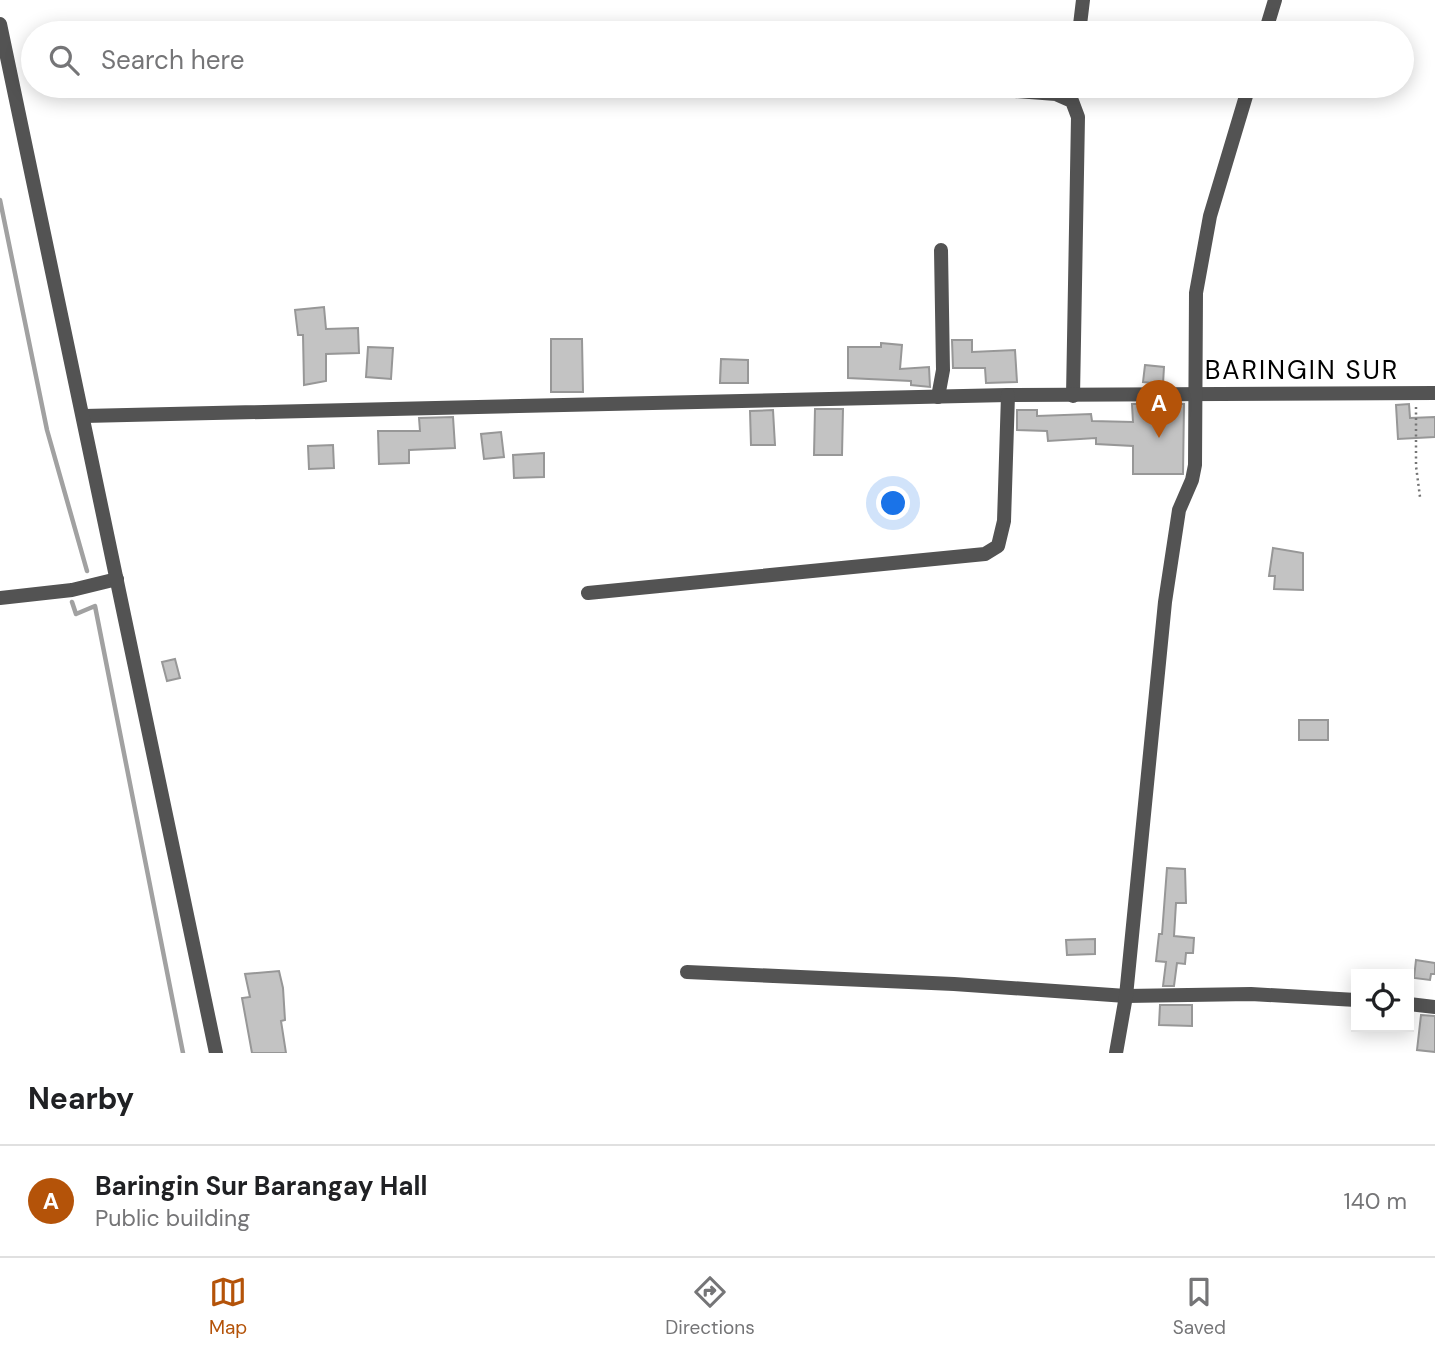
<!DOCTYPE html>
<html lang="en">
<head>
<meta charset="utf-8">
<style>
  body { margin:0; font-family:"DM Sans",sans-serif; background:#f6f6f6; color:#202124 }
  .controls { position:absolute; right:21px; bottom:21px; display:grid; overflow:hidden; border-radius:0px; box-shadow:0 4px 18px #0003 }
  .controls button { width:63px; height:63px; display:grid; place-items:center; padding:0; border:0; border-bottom:2px solid #e0e0e0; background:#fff; color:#202124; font:35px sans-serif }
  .you { position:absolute; left:894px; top:504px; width:24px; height:24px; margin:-18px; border:5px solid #fff; border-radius:50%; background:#1a73e8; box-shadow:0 0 0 10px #1a73e833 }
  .badge { display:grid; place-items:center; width:46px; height:46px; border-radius:50%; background:#b45309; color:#fff; font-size:23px; font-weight:700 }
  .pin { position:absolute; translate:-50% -58px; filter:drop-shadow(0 2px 4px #0008) }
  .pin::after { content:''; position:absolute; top:37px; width:24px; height:21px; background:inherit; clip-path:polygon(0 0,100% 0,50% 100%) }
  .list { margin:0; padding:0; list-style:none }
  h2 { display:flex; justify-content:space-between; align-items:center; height:91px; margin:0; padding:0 28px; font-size:30px }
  h2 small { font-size:23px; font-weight:400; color:#757577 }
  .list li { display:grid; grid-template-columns:46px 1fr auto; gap:21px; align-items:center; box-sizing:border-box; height:112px; padding:0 28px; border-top:2px solid #e0e0e0 }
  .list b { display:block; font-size:26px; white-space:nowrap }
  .list p { margin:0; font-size:23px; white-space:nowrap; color:#757577 }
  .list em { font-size:23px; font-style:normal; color:#757577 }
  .icon { flex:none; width:38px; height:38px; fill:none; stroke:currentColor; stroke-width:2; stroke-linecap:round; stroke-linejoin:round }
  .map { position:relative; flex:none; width:1435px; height:1053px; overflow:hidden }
  .search { position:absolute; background:#fff; box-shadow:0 4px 18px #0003; left:21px; right:21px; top:21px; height:77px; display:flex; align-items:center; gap:18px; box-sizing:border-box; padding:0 24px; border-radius:38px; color:#757577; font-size:26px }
  .sheet { height:203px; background:#fff }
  nav { display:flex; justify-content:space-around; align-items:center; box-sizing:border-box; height:98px; border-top:2px solid #e0e0e0; background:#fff; font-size:19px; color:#757577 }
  nav a { display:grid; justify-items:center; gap:4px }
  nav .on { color:#b45309 }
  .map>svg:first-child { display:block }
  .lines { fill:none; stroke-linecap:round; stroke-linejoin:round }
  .stream { stroke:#a1a1a1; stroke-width:4.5 }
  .building { fill:#c3c3c3; stroke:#979797; stroke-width:2 }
  .path { stroke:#757575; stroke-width:2.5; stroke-dasharray:2 3.5; stroke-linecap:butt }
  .minor { stroke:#535353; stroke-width:14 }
  .tertiary { stroke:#535353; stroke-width:14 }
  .labels { text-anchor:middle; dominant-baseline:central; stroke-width:6; stroke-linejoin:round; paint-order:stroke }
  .quarter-label { font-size:26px; letter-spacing:2px; fill:#000; stroke:#fff }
</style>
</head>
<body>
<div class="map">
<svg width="1435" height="1053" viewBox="0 0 1435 1053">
  <rect width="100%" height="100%" fill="#fff"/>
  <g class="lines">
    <g class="stream">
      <path d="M0,200l47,230 40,141"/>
      <path d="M72,602l4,12 19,-8 88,447"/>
    </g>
  </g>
  <g class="building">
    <path d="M324,307l2,22 32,-1 1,25 -33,1v27l-22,4 -1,-50h-5l-3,-25z"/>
    <path d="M551,339h31l1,53h-32z"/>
    <path d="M952,340h20v12l43,-2 2,32 -31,1 -1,-15h-32z"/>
    <path d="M881,343l21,2 -2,24 29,-2 1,20 -19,-2v-4l-63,-3v-31h33z"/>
    <path d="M368,347l25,1 -2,31 -25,-2z"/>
    <path d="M721,359l27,1v23h-28z"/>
    <path d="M1145,365l19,2 -1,17 -20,-2z"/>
    <path d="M1132,404h52l-1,70h-50v-28l-37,-2v-6l-48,3 -1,-10 -30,-1v-20h20v6l54,-2 1,7 41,1z"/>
    <path d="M1409,404l1,14 25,-1v20l-37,2 -2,-34z"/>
    <path d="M815,409h28l-1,46h-28z"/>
    <path d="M773,410l2,35h-24l-1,-34z"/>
    <path d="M453,417l2,31 -46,2v13l-30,1 -1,-33h42l-1,-13z"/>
    <path d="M501,432l3,25 -20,2 -3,-25z"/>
    <path d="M333,445l1,23 -25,1 -1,-23z"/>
    <path d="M544,453v24l-30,1 -1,-23z"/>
    <path d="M1273,548l30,5v37l-29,-1 1,-13h-6z"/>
    <path d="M175,659l5,19 -13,3 -5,-19z"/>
    <rect x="1299" y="720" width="29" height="20"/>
    <path d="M1167,868l18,1 1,34h-10l-2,33 20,2 -1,15h-7l-1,11 -8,-1 -3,23h-11l3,-24 -10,-1 3,-27h3z"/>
    <path d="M1095,939v15l-28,1 -1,-15z"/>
    <path d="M1416,960l19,3v11h-4l-1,6 -16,-2z"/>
    <path d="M279,971l4,17 2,32 -4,1 5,32h-34l-10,-55 8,-1 -5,-23z"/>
    <path d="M1160,1005h32v21l-33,-1z"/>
    <path d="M1421,1015l14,1v36l-18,-2z"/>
  </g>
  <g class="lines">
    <path class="path" d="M1416,407v59l4,31"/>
    <g class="minor">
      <path d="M1079,33l4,-33"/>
      <path d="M1265,33l10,-33"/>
      <path d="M946,86l110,8 16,7 6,16 -5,279"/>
      <path d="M938,397l5,-27 -2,-120"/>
      <path d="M84,416l924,-21 427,-2"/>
      <path d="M588,593l397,-39 13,-8 6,-25 4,-126"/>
      <path d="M0,598l72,-8 45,-11"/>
      <path d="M687,972l267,12 172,12 125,-2 105,6"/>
      <path d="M1409,1004l26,3"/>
      <path d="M1116,1053l10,-57 39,-394 14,-92 13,-30 3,-15 1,-172 14,-77 39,-130"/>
    </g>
    <path class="tertiary" d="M0,24l216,1029"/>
  </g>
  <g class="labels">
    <g class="quarter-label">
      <text x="1302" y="370">BARINGIN SUR</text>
    </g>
  </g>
</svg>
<div class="controls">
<button><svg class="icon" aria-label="locate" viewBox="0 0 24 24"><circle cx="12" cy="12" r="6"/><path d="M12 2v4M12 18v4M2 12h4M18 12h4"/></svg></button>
</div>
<div class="you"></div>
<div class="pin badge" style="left:1159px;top:438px">A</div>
<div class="search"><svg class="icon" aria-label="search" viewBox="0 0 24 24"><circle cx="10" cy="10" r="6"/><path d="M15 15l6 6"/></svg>Search here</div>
</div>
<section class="sheet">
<h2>Nearby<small></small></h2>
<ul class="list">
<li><span class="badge">A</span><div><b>Baringin Sur Barangay Hall</b><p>Public building</p></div><em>140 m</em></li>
</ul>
</section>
<nav>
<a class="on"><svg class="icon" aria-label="map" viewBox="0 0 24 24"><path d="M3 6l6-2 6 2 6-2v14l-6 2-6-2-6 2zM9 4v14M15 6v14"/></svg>Map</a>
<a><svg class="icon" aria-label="directions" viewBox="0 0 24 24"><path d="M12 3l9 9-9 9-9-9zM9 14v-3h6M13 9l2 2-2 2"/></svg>Directions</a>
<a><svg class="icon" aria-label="saved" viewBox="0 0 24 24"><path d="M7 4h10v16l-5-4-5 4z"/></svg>Saved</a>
</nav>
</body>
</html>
